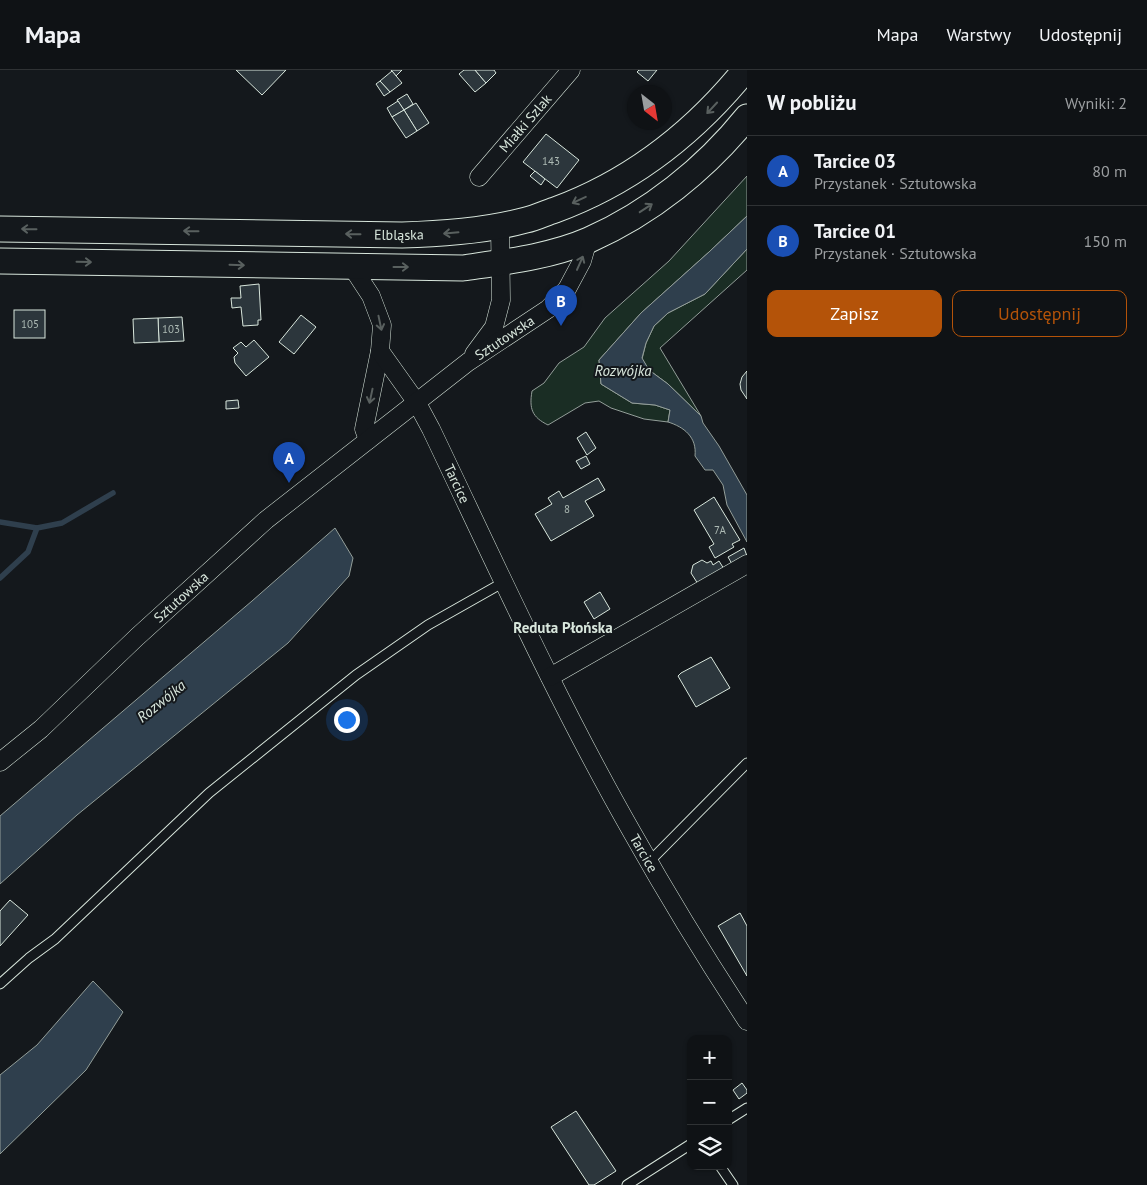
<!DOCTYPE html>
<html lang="pl">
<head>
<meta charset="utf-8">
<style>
  body { margin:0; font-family:"PT Sans",sans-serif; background:#1d2022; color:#f1f3f6 }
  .controls { position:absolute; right:15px; bottom:15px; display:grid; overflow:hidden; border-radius:10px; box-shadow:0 1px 4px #0004 }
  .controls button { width:45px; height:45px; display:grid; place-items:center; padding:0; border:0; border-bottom:1px solid #2f3234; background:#0f1215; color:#f1f3f6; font:25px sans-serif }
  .compass { position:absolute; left:627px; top:15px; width:45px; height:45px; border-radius:50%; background:#0f1215; box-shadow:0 1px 4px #0004; rotate:149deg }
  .you { position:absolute; left:346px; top:649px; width:18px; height:18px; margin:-12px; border:4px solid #fff; border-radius:50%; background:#1a73e8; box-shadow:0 0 0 8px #1a73e833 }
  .badge { display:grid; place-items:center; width:32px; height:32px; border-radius:50%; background:#b45309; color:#fff; font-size:16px; font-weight:700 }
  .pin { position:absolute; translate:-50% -41px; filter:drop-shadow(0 1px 2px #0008) }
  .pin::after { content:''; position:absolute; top:26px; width:18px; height:15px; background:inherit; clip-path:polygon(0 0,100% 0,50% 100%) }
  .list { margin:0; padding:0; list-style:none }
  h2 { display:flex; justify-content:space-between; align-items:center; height:65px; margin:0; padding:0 20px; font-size:21px }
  h2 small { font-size:16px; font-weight:400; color:#9b9ea0 }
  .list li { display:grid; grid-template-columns:32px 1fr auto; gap:15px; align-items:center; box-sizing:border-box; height:70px; padding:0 20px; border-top:1px solid #2f3234 }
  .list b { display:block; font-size:19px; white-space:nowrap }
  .list p { margin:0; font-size:16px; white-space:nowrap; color:#9b9ea0 }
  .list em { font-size:16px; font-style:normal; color:#9b9ea0 }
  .actions { display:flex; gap:10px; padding:15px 20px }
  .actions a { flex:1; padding:11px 0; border:1px solid #b45309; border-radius:10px; text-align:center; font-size:18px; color:#b45309 }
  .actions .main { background:#b45309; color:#fff }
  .icon { flex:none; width:28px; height:28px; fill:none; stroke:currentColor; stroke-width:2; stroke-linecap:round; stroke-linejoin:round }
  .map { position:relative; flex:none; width:747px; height:1115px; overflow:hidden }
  header { display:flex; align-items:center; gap:30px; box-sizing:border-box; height:70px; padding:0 25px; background:#0f1215; border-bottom:1px solid #2f3234 }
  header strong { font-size:24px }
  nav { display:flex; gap:28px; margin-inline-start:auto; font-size:18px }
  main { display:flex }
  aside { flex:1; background:#0f1215 }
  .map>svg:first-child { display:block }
  .green { fill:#1a2d24; stroke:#939e99 }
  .water { fill:#2f3f4d; stroke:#939e99 }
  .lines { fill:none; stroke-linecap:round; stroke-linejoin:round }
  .stream { stroke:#2f3f4d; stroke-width:5.5 }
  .building { fill:#2c363c; stroke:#d8e6dc }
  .service-casing { stroke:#d8e6dc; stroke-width:11 }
  .minor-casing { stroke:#d8e6dc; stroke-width:19 }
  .secondary-casing { stroke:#d8e6dc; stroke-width:27 }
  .service { stroke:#14181c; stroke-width:9 }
  .minor { stroke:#14181c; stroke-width:18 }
  .secondary { stroke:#14181c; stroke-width:25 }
  .oneway { stroke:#59605f }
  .labels { text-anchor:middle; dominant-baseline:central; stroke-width:4; stroke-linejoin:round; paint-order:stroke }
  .number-label { font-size:11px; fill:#adbab4 }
  .street-label { font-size:14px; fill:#d8e6dc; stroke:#14181c }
  .water-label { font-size:15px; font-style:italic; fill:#d8e6dc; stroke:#14181c }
  .neighbourhood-label { font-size:15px; font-weight:bold; fill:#d8e6dc; stroke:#14181c }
</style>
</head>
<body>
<header>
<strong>Mapa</strong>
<nav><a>Mapa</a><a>Warstwy</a><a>Udostępnij</a></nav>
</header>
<main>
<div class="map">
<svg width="747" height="1115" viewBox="0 0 747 1115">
  <rect width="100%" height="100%" fill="#14181c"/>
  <g class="green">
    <path d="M747,106v40l-38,36 -68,61 -42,47 2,24 31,19 23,2 15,5 -2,12 -24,-3 -33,-11 -12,-7 -14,2 -37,22c-16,-8 -19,-16 -16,-34l12,-8 15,-20 25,-16 21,-29 64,-57z"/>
    <path d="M747,179v21l-87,78 41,68 -33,-32 -19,-14 -7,-11 4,-16 8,-17 14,-13 37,-19z"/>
  </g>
  <g class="water">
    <path d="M747,146v33l-42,45 -37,19 -14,13 -8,17 -4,15 7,12 19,14 33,32 2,7 16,23 28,49v47l-20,-37 -4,-20 -10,-15h-8l-10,-14c2,-19 -11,-29 -27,-34l2,-12 -15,-5 -23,-2 -31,-19 -2,-24 42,-47 68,-61z"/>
    <path d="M335,458l18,30 -4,18 -61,67 -211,172 -77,69v-68l252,-215z"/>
    <path d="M93,911l30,31 -37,58 -86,84v-79l37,-30z"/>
  </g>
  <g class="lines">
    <g class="stream">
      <path d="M0,452l37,6"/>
      <path d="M0,508l28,-26 9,-24 25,-5 51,-30"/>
    </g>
  </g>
  <g class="building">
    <path d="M236,0h50l-24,25z"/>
    <path d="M391,0h11l-6,6z"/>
    <path d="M464,0h11l11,13 -11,9 -16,-18z"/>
    <path d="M475,0h19l2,3 -10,10z"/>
    <path d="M639,0h18l-9,11 -11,-9z"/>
    <path d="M392,1l10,12 -12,9 -10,-11z"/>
    <path d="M380,11l10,11 -6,4 -8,-12z"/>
    <path d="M407,24l6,10 -9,6 -7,-10z"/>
    <path d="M398,31l6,9 -12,7 -5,-9z"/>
    <path d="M416,33l13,20 -12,8 -13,-21z"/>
    <path d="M404,40l13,21 -11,7 -14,-21z"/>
    <path d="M546,64l33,26 -22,28 -34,-26z"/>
    <path d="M535,101l10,8 -4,6 -11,-9z"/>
    <path d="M259,214l2,36h-3v5l-15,1 -2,-19 -9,1 -1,-10h10l-1,-12z"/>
    <rect x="14" y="240" width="31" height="28"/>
    <path d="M301,245l15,12 -22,27 -15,-12z"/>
    <path d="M182,247l2,24 -25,1 -1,-24z"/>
    <path d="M158,248l1,24 -25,1 -1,-24z"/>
    <path d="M254,270l15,17 -23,19 -11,-13 -1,-6 4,-4 -5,-5 8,-6 5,5z"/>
    <path d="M747,301v28l-6,-9 -1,-6 2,-7z"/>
    <path d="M238,330l1,8 -13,1v-8z"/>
    <path d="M586,362l10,16 -9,7 -10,-17z"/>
    <path d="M586,386l4,8 -9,5 -5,-8z"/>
    <path d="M598,408l7,12 -20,11 9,15 -43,25 -16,-27 17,-10 -4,-6 11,-7 4,7z"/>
    <path d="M714,427l26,43 -8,4 2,3 -19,11 -6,-11 5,-3 -20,-34z"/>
    <path d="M744,478l3,8 -15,8 -4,-7z"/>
    <path d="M702,490l5,3 4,-2 2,4 6,-4 5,8 -26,15 -7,-11 2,-8z"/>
    <path d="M600,522l10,17 -16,10 -10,-17z"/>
    <path d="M711,587l19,31 -34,19 -18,-31 3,-3z"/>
    <path d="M10,830l18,15 -28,31v-35z"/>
    <path d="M740,843l7,13v50l-29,-50z"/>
    <path d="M742,1013l5,7v3l-8,6 -6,-9z"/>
    <path d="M576,1041l40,60 -22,14h-5l-38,-58z"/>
  </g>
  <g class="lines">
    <defs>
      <g id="service">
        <path d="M649,792l98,-99"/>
        <path d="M0,914l29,-26 26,-19 154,-146 147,-118 72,-50 76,-43"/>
        <path d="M728,1050l19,-12"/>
        <path d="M720,1096l13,19"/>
        <path d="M627,1115l64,-41"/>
      </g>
      <g id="minor">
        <path id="s1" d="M479,107l92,-107"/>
        <path d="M352,197l19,29 11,29 -2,26 -16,78 4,11"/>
        <path id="s2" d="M380,281l37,52 14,26c65,136 127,274 202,405 36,64 74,126 114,187"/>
        <path d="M474,284l20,-27 7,-27 -1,-74"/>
        <path d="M550,607l197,-113"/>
        <path id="s3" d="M0,692l41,-33 96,-92 129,-117 202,-158 80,-53 19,-20 15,-28 6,-21"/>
      </g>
      <g id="secondary">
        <path id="s4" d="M0,159l402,6c42,-1 84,-4 124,-15 10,-2 19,-7 29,-10 76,-28 139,-77 190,-140"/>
        <path d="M0,191l463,7c41,-6 87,-11 126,-28 61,-27 116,-71 158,-123"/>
      </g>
    </defs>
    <use href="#service" class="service-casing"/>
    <use href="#minor" class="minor-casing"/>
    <use href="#secondary" class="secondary-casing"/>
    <use href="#service" class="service"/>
    <use href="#minor" class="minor"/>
    <use href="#secondary" class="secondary"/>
  </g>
  <defs><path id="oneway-shaft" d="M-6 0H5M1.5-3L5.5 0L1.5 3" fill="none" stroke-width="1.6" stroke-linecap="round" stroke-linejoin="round" transform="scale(1.25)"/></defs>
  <g class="oneway">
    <use href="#oneway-shaft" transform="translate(712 38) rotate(133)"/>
    <use href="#oneway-shaft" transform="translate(579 130) rotate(155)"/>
    <use href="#oneway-shaft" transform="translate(646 138) rotate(-33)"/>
    <use href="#oneway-shaft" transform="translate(29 159) rotate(-179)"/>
    <use href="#oneway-shaft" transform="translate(191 161) rotate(-179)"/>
    <use href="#oneway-shaft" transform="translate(451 163) rotate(175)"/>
    <use href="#oneway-shaft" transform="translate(353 164) rotate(-179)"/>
    <use href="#oneway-shaft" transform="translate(84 192) rotate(1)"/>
    <use href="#oneway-shaft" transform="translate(580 193) rotate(-66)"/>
    <use href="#oneway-shaft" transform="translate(237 195) rotate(2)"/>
    <use href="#oneway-shaft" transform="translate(401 197)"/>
    <use href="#oneway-shaft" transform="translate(380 253) rotate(78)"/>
    <use href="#oneway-shaft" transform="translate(371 326) rotate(102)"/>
  </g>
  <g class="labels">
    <g class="number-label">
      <text x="551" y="91">143</text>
      <text x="30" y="254">105</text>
      <text x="171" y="259">103</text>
      <text x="567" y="439">8</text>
      <text x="720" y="460">7A</text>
    </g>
    <g class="street-label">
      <text stroke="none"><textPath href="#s1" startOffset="71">Miałki Szlak</textPath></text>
      <text stroke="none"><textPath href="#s4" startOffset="399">Elbląska</textPath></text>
      <text stroke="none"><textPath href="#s3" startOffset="660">Sztutowska</textPath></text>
      <text stroke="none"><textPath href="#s2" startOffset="154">Tarcice</textPath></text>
      <text stroke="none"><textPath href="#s3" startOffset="245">Sztutowska</textPath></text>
      <text stroke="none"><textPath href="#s2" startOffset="568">Tarcice</textPath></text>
    </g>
    <g class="water-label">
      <text x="623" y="300">Rozwójka</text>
      <text transform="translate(161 631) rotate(-39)">Rozwójka</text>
    </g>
    <g class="neighbourhood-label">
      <text x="563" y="557">Reduta Płońska</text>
    </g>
  </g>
</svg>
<div class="controls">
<button>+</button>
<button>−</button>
<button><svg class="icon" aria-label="layers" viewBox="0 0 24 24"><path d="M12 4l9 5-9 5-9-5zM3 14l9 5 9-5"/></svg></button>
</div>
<svg class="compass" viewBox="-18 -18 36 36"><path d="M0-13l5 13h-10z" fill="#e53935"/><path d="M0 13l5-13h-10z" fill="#9b9ea0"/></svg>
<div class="you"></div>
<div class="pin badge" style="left:289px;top:413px;background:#1a4fb4">A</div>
<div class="pin badge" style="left:561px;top:256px;background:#1a4fb4">B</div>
</div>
<aside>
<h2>W pobliżu<small>Wyniki: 2</small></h2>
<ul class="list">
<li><span class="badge" style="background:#1a4fb4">A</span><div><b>Tarcice 03</b><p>Przystanek · Sztutowska</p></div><em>80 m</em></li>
<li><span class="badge" style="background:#1a4fb4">B</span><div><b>Tarcice 01</b><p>Przystanek · Sztutowska</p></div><em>150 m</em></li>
</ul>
<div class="actions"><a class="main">Zapisz</a><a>Udostępnij</a></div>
</aside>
</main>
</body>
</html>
